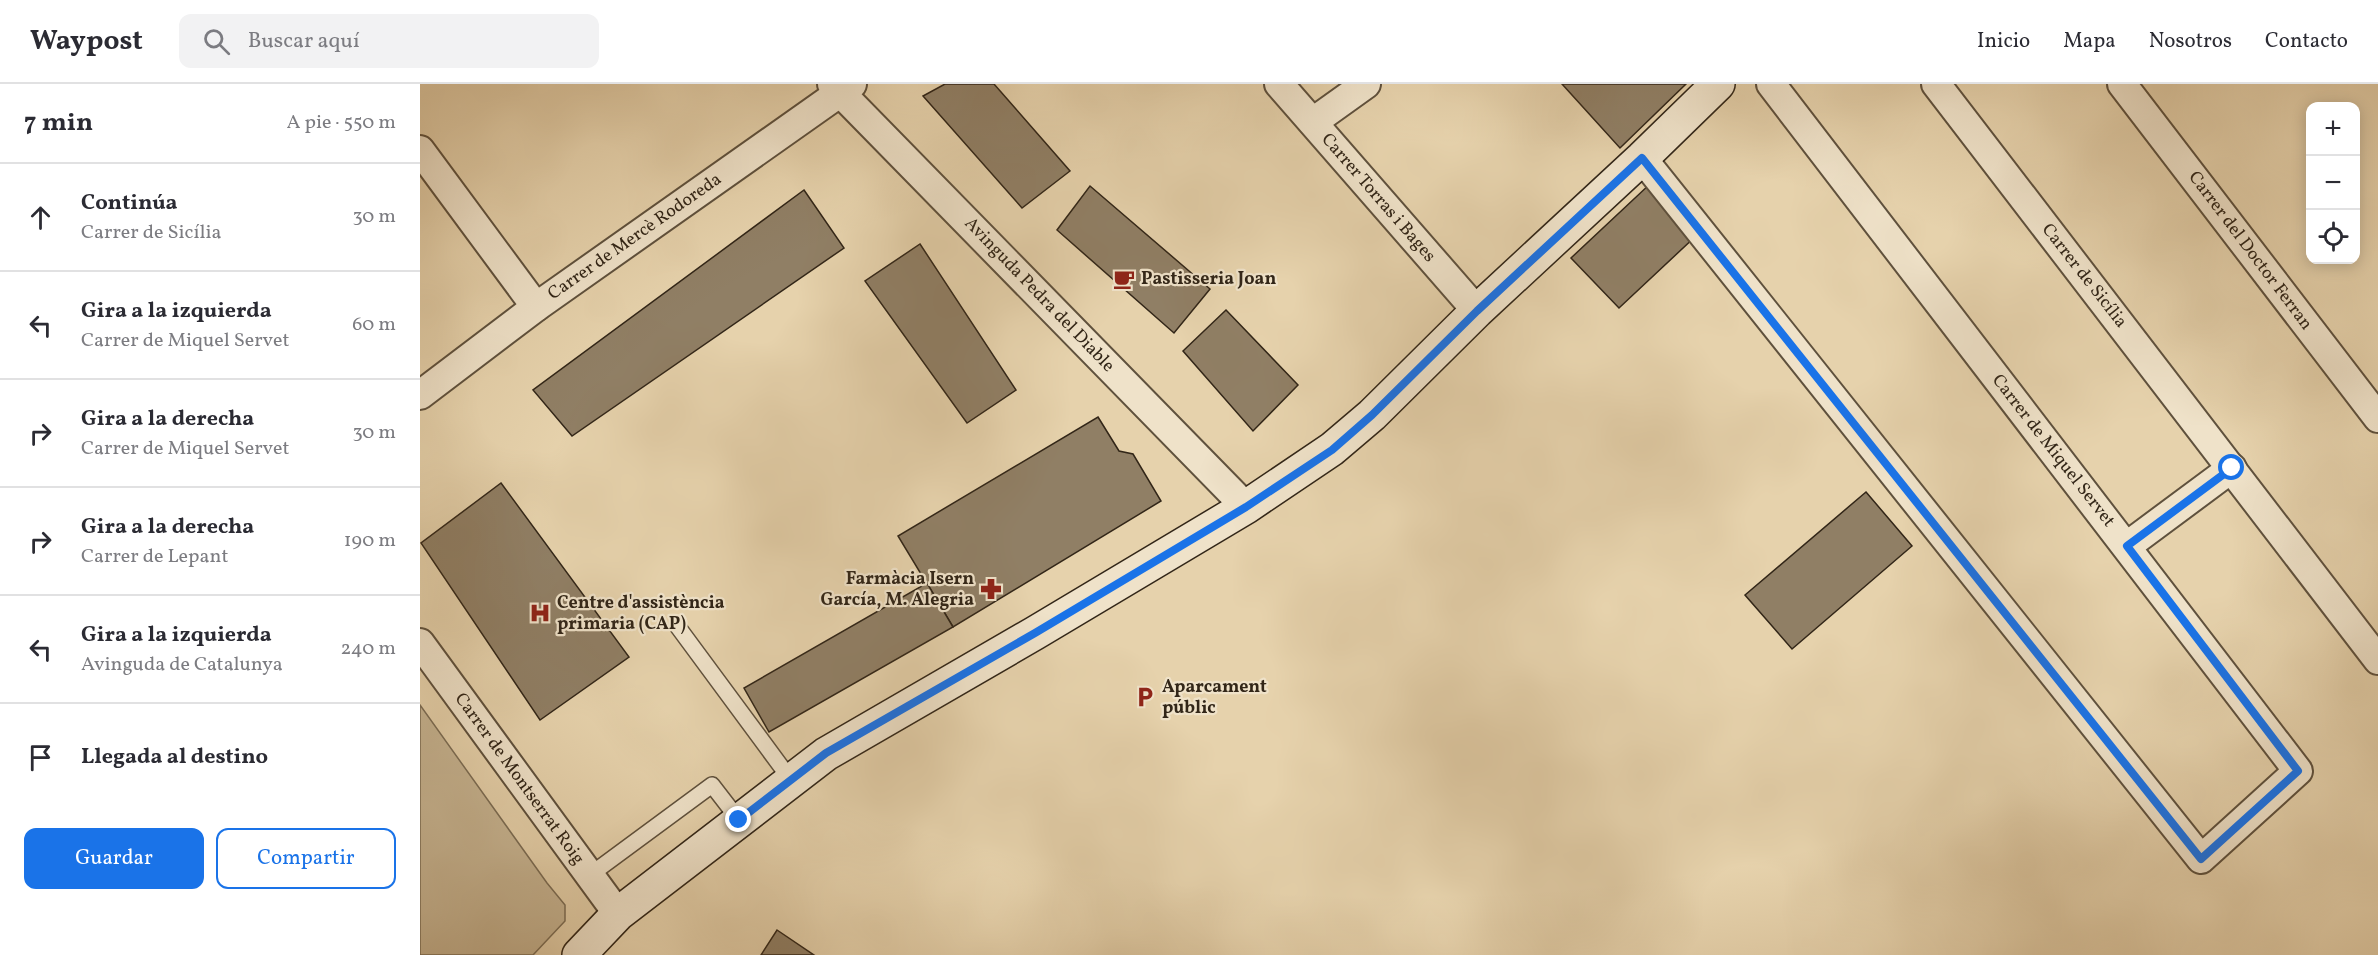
<!DOCTYPE html>
<html lang="es">
<head>
<meta charset="utf-8">
<style>
  body { margin:0; font-family:Vollkorn,serif; background:#f2f2f3; color:#2b2b33 }
  .controls { position:absolute; right:18px; top:18px; display:grid; overflow:hidden; border-radius:12px; box-shadow:0 3px 15px #0003 }
  .controls button { width:54px; height:54px; display:grid; place-items:center; padding:0; border:0; border-bottom:2px solid #e1e1e2; background:#fff; color:#2b2b33; font:30px sans-serif }
  .stop { position:absolute; width:18px; height:18px; margin:-14px; border:4px solid #1a73e8; border-radius:50%; background:#fff }
  .stop.end { background:#1a73e8; border-color:#fff; box-shadow:0 2px 6px #0008 }
  .list { margin:0; padding:0; list-style:none }
  h2 { display:flex; justify-content:space-between; align-items:center; height:78px; margin:0; padding:0 24px; font-size:26px }
  h2 small { font-size:20px; font-weight:400; color:#7c7c81 }
  .list li { display:grid; grid-template-columns:39px 1fr auto; gap:18px; align-items:center; box-sizing:border-box; height:108px; padding:0 24px; border-top:2px solid #e1e1e2 }
  .list b { display:block; font-size:22px; white-space:nowrap }
  .list p { margin:0; font-size:20px; white-space:nowrap; color:#7c7c81 }
  .list em { font-size:20px; font-style:normal; color:#7c7c81 }
  .actions { display:flex; gap:12px; padding:18px 24px }
  .actions a { flex:1; padding:14px 0; border:2px solid #1a73e8; border-radius:12px; text-align:center; font-size:21px; color:#1a73e8 }
  .actions .main { background:#1a73e8; color:#fff }
  .icon { flex:none; width:33px; height:33px; fill:none; stroke:currentColor; stroke-width:2; stroke-linecap:round; stroke-linejoin:round }
  .map { position:relative; flex:none; width:1958px; height:871px; overflow:hidden }
  header { display:flex; align-items:center; gap:36px; box-sizing:border-box; height:84px; padding:0 30px; background:#fff; border-bottom:2px solid #e1e1e2 }
  header strong { font-size:28px }
  nav { display:flex; gap:33px; margin-inline-start:auto; font-size:21px }
  .search { width:420px; height:54px; background:#f2f2f3; display:flex; align-items:center; gap:15px; box-sizing:border-box; padding:0 21px; border-radius:12px; color:#7c7c81; font-size:22px }
  main { display:flex }
  aside { flex:1; background:#fff }
  .map>svg:first-child { display:block }
  .green { fill:#c7b593; stroke:#7c6e56; stroke-width:1.5 }
  .building { fill:#907f65; stroke:#322618; stroke-width:1.5 }
  .lines { fill:none; stroke-linecap:round; stroke-linejoin:round }
  .lane-casing { stroke:#5f513d; stroke-width:18 }
  .street-casing { stroke:#5f513d; stroke-width:32 }
  .secondary-casing { stroke:#322618; stroke-width:36 }
  .lane { stroke:#efe2c9; stroke-width:15 }
  .street { stroke:#efe2c9; stroke-width:28 }
  .secondary { stroke:#efe2c9; stroke-width:33 }
  .route { stroke:#1a73e8; stroke-width:8 }
  .labels { text-anchor:middle; dominant-baseline:central; stroke-width:4.5; stroke-linejoin:round; paint-order:stroke }
  .street-label { font-size:18px; fill:#322618; stroke:#efe2c9 }
  .poi-label { font-size:18px; font-weight:bold; fill:#322618; stroke:#efe2c9; text-anchor:start }
</style>
</head>
<body>
<header>
<strong>Waypost</strong>
<div class="search"><svg class="icon" aria-label="search" viewBox="0 0 24 24"><circle cx="10" cy="10" r="6"/><path d="M15 15l6 6"/></svg>Buscar aquí</div>
<nav><a>Inicio</a><a>Mapa</a><a>Nosotros</a><a>Contacto</a></nav>
</header>
<main>
<aside>
<h2>7 min<small>A pie · 550 m</small></h2>
<ul class="list">
<li><svg class="icon" aria-label="ahead" viewBox="0 0 24 24"><path d="M12 20V5M6 11l6-6 6 6"/></svg><div><b>Continúa</b><p>Carrer de Sicília</p></div><em>30 m</em></li>
<li><svg class="icon" aria-label="left" viewBox="0 0 24 24"><path d="M17 20v-9H6M10 6l-5 5 5 5"/></svg><div><b>Gira a la izquierda</b><p>Carrer de Miquel Servet</p></div><em>60 m</em></li>
<li><svg class="icon" aria-label="right" viewBox="0 0 24 24"><path d="M7 20v-9h11M14 6l5 5-5 5"/></svg><div><b>Gira a la derecha</b><p>Carrer de Miquel Servet</p></div><em>30 m</em></li>
<li><svg class="icon" aria-label="right" viewBox="0 0 24 24"><path d="M7 20v-9h11M14 6l5 5-5 5"/></svg><div><b>Gira a la derecha</b><p>Carrer de Lepant</p></div><em>190 m</em></li>
<li><svg class="icon" aria-label="left" viewBox="0 0 24 24"><path d="M17 20v-9H6M10 6l-5 5 5 5"/></svg><div><b>Gira a la izquierda</b><p>Avinguda de Catalunya</p></div><em>240 m</em></li>
<li><svg class="icon" aria-label="arrive" viewBox="0 0 24 24"><path d="M6 21V4h12l-3 4 3 4H6"/></svg><div><b>Llegada al destino</b></div></li>
</ul>
<div class="actions"><a class="main">Guardar</a><a>Compartir</a></div>
</aside>
<div class="map">
<svg width="1958" height="871" viewBox="0 0 1958 871">
  <rect width="100%" height="100%" fill="#e6d2ac"/>
  <filter id="stains"><feTurbulence type="fractalNoise" baseFrequency=".00333" numOctaves="4"/><feColorMatrix values="0 0 0 0 .2 0 0 0 0 .09 0 0 0 0 .02 0 0 0 .5 -.17"/></filter>
  <radialGradient id="worn" r=".72"><stop offset=".6" stop-color="#630" stop-opacity="0"/><stop offset="1" stop-color="#630" stop-opacity=".3"/></radialGradient>
  <path class="green" d="M0,621l127,178 18,22v16l-32,34h-113z"/>
  <g class="building">
    <path d="M525,0h49l76,87 -48,37 -99,-112z"/>
    <path d="M1142,0h124l-66,64z"/>
    <path d="M1231,99l47,51 -79,74 -48,-50z"/>
    <path d="M670,102l120,103 -36,44 -117,-103z"/>
    <path d="M384,106l40,58 -272,188 -39,-46z"/>
    <path d="M500,160l96,146 -49,33 -102,-142z"/>
    <path d="M806,226l72,75 -45,46 -70,-80z"/>
    <path d="M678,333l21,34 14,3 28,47 -208,126 -55,-91z"/>
    <path d="M81,399l128,174 -89,63 -119,-177z"/>
    <path d="M1446,408l46,54 -120,103 -47,-54z"/>
    <path d="M507,499l26,44 -184,105 -25,-44z"/>
    <path d="M357,846l37,25h-53z"/>
  </g>
  <g class="lines">
    <defs>
      <g id="lane">
        <path d="M258,543l113,153"/>
        <path d="M170,791l122,-90 27,35"/>
      </g>
      <g id="street">
        <path d="M412,0l414,423"/>
        <path d="M859,0l198,227"/>
        <path d="M1516,0l442,576"/>
        <path d="M1702,0l256,334"/>
        <path d="M893,38l53,-38"/>
        <path d="M0,66l116,157"/>
        <path d="M1222,74l559,701 97,-88 -527,-687"/>
        <path d="M0,311l116,-88 316,-223"/>
        <path d="M1707,462l105,-78"/>
        <path d="M0,559l198,271"/>
      </g>
      <path id="secondary" d="M159,871l39,-41 208,-160 209,-121 211,-126 86,-58 40,-34 105,-104 165,-153 76,-74"/>
    </defs>
    <use href="#lane" class="lane-casing"/>
    <use href="#street" class="street-casing"/>
    <use href="#secondary" class="secondary-casing"/>
    <use href="#lane" class="lane"/>
    <use href="#street" class="street"/>
    <use href="#secondary" class="secondary"/>
  </g>
  <g class="lines">
    <path class="route" d="M319,736l87,-67 209,-120 211,-126 86,-57 40,-35 105,-104 165,-153 559,701 97,-88 -171,-225 105,-78"/>
  </g>
  <defs>
    <symbol id="cafe-bare" viewBox="-9 -9 18 18"><path d="M-5.5-4.5H6V0H3Q3 3.5 0 3.5H-2.5Q-5.5 3.5-5.5 0ZM3-3.2v2h1.7v-2ZM-6 4.5H4V6H-6Z" fill="#8f2418" stroke="#efe2c9" stroke-width="2.5" paint-order="stroke"/></symbol>
    <symbol id="pharmacy-bare" viewBox="-9 -9 18 18"><path d="M-2-6h4v4h4v4h-4v4h-4v-4h-4v-4h4Z" fill="#8f2418" stroke="#efe2c9" stroke-width="2.5" paint-order="stroke"/></symbol>
    <symbol id="hospital-bare" viewBox="-9 -9 18 18"><path d="M-5-5h3v3.5h4V-5h3V5h-3V1.5h-4V5h-3Z" fill="#8f2418" stroke="#efe2c9" stroke-width="2.5" paint-order="stroke"/></symbol>
    <symbol id="parking-bare" viewBox="-9 -9 18 18"><path d="M-3.5-5.5H1a3.5 3.5 0 0 1 0 7H-1V5.5H-3.5ZM-1-3.4V-.6H.8a1.4 1.4 0 0 0 0-2.8Z" fill="#8f2418" stroke="#efe2c9" stroke-width="2.5" paint-order="stroke"/></symbol>
  </defs>
  <g fill-rule="evenodd">
    <use href="#cafe-bare" x="689" y="180" width="30" height="30"/>
    <use href="#pharmacy-bare" x="556" y="490" width="30" height="30"/>
    <use href="#hospital-bare" x="105" y="514" width="30" height="30"/>
    <use href="#parking-bare" x="710" y="598" width="30" height="30"/>
  </g>
  <g class="labels">
    <g class="street-label">
      <text transform="translate(958 114) rotate(49)">Carrer Torras i Bages</text>
      <text transform="translate(215 153) rotate(-35)">Carrer de Mercè Rodoreda</text>
      <text transform="translate(1830 167) rotate(53)">Carrer del Doctor Ferran</text>
      <text transform="translate(1664 192) rotate(52)">Carrer de Sicília</text>
      <text transform="translate(619 211) rotate(46)">Avinguda Pedra del Diable</text>
      <text transform="translate(1633 367) rotate(52)">Carrer de Miquel Servet</text>
      <text transform="translate(99 695) rotate(54)">Carrer de Montserrat Roig</text>
    </g>
    <g class="poi-label">
      <text x="721" y="195">Pastisseria Joan</text>
      <text x="554" y="495" text-anchor="end">Farmàcia Isern<tspan x="554" dy="21">García, M. Alegria</tspan></text>
      <text x="137" y="519">Centre d'assistència<tspan x="137" dy="21">primaria (CAP)</tspan></text>
      <text x="742" y="603">Aparcament<tspan x="742" dy="21">públic</tspan></text>
    </g>
  </g>
  <rect width="100%" height="100%" filter="url(#stains)"/>
  <rect width="100%" height="100%" fill="url(#worn)"/>
</svg>
<div class="controls">
<button>+</button>
<button>−</button>
<button><svg class="icon" aria-label="locate" viewBox="0 0 24 24"><circle cx="12" cy="12" r="6"/><path d="M12 2v4M12 18v4M2 12h4M18 12h4"/></svg></button>
</div>
<div class="stop" style="left:1812px;top:384px"></div>
<div class="stop end" style="left:319px;top:736px"></div>
</div>
</main>
</body>
</html>
